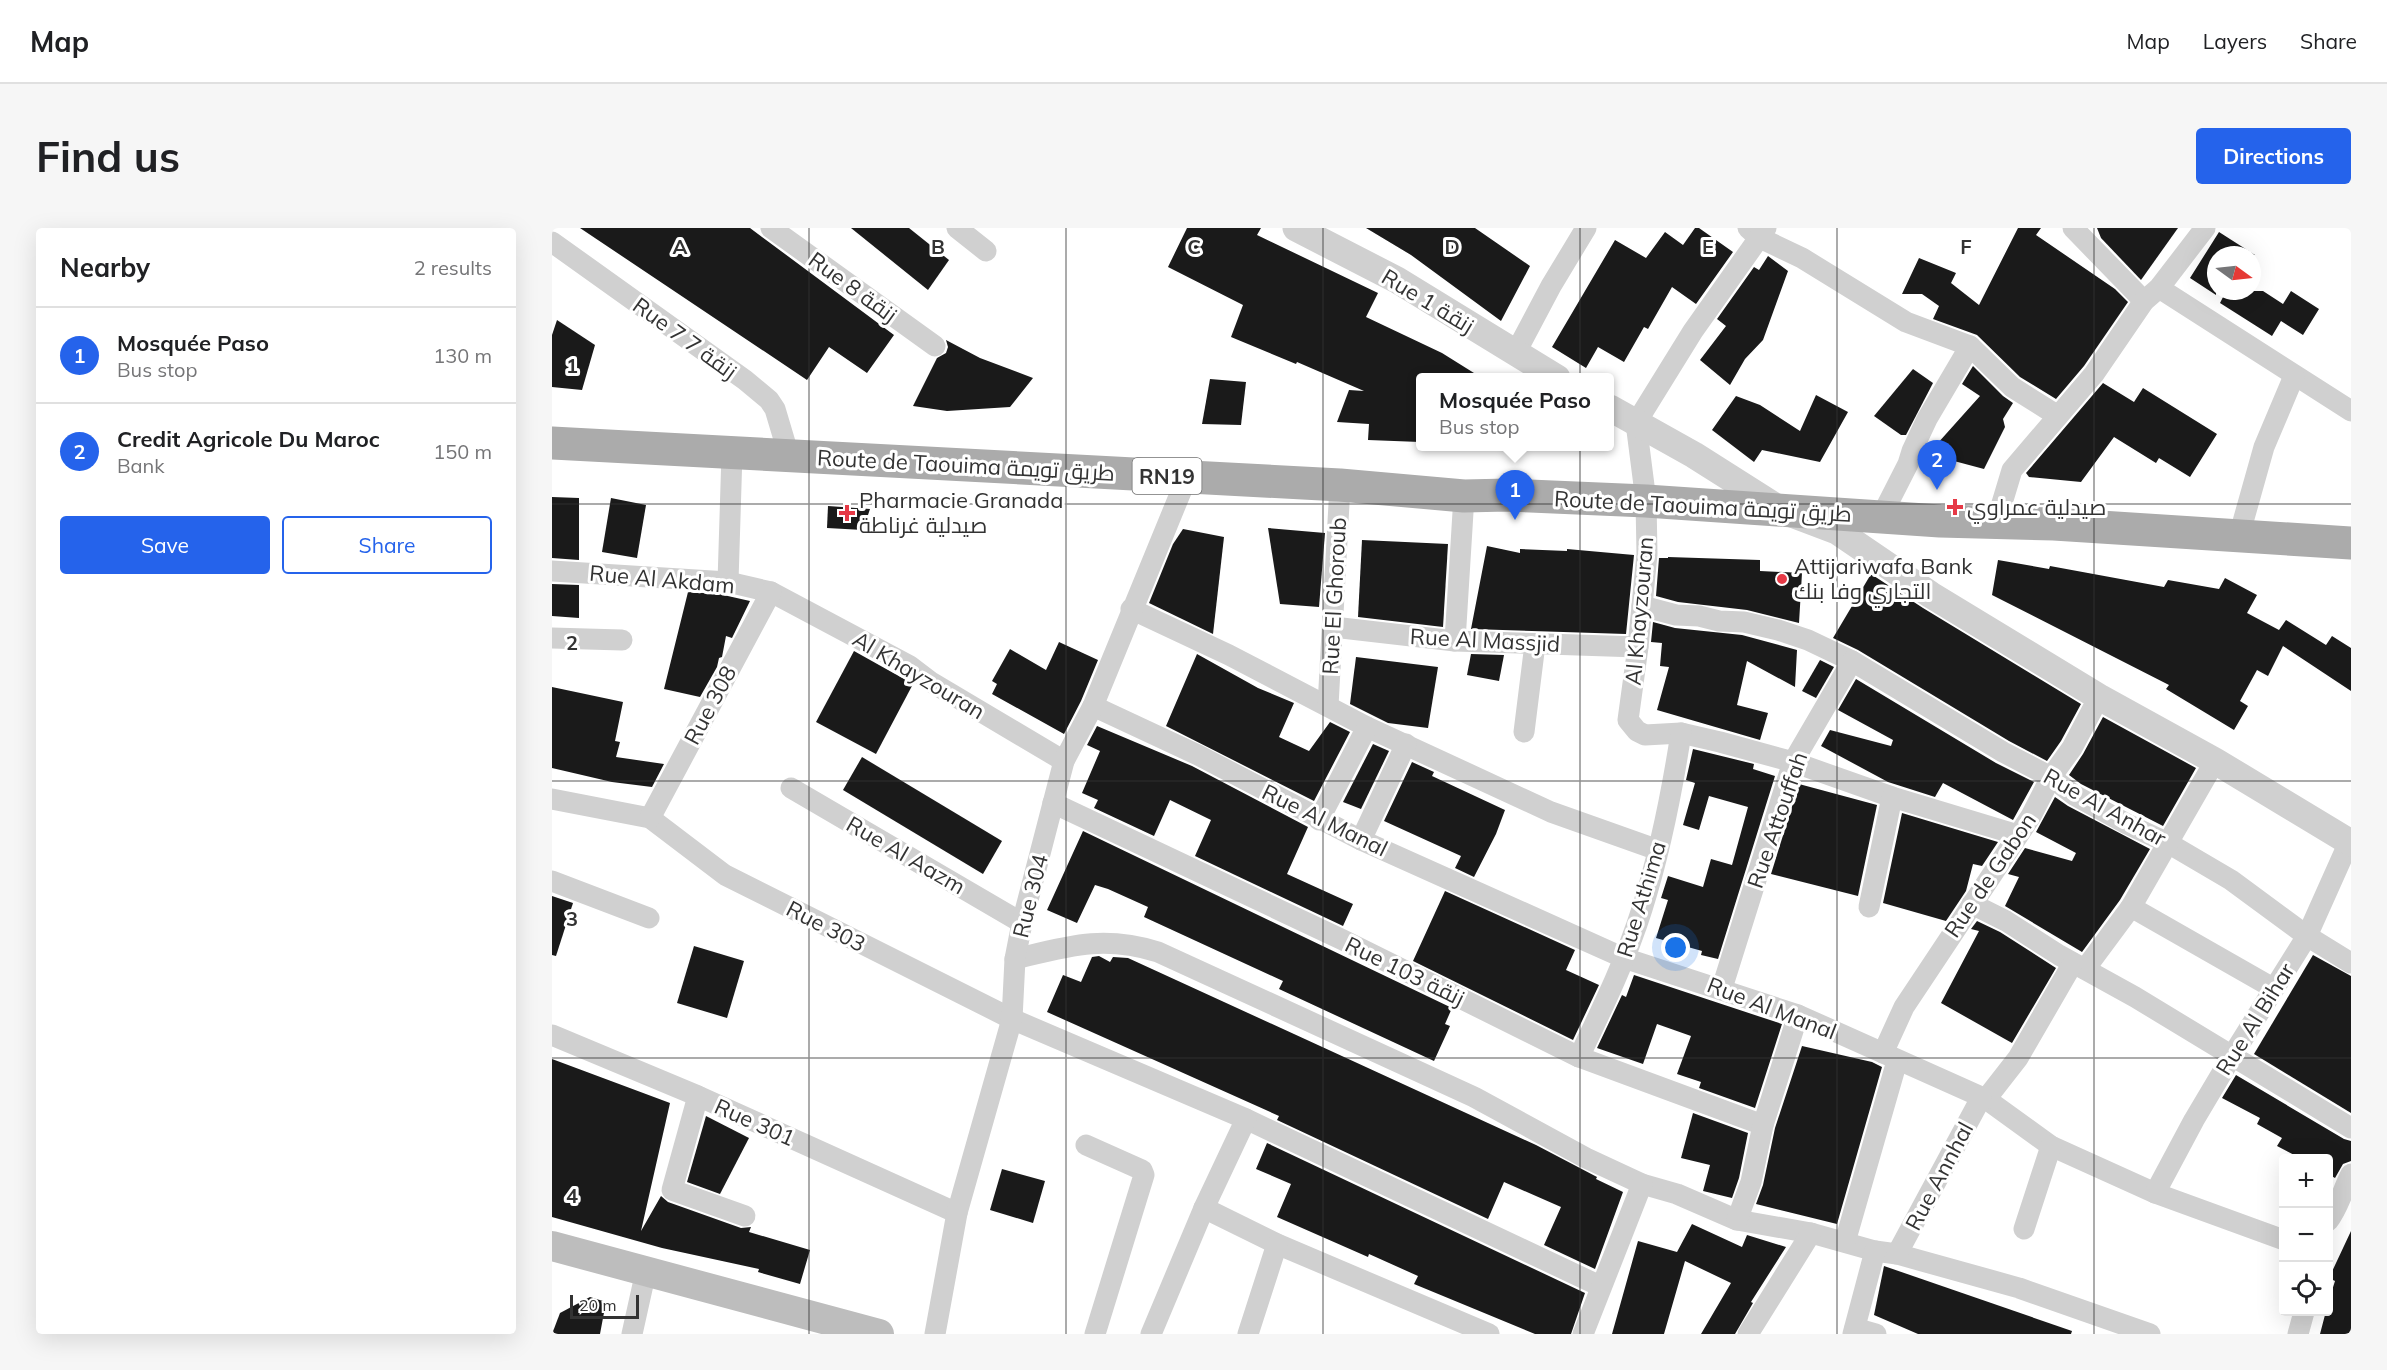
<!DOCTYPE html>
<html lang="en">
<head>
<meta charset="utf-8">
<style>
  body { margin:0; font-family:Mulish,Cairo,sans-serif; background:#f6f6f6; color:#202124 }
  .controls { position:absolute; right:18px; bottom:18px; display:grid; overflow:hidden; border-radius:6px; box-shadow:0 6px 24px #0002 }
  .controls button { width:54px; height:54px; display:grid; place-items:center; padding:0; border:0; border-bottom:2px solid #e0e0e0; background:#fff; color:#202124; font:30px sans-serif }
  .compass { position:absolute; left:1655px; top:18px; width:54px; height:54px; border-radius:50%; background:#fff; box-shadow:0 6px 24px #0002; rotate:105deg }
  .scale { position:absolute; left:18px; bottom:15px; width:69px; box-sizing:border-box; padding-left:6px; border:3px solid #333; border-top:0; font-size:16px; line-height:21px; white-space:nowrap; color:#333; -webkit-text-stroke:4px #fff; paint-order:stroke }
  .you { position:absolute; left:1124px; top:720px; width:21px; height:21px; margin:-15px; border:4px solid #fff; border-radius:50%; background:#1a73e8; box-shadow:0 0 0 9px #1a73e833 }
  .badge { display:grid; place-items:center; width:39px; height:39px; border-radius:50%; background:#2563eb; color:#fff; font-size:20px; font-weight:700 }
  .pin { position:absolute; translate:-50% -50px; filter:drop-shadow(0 2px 3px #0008) }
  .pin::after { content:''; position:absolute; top:32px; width:21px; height:18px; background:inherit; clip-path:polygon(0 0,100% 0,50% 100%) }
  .popup { position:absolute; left:864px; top:145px; width:198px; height:78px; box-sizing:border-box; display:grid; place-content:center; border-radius:6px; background:#fff; filter:drop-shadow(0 2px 4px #0005); font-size:20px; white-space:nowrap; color:#757577 }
  .popup b { font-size:22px; color:#202124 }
  .popup::after { content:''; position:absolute; left:50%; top:100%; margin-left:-12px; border:12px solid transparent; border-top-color:#fff }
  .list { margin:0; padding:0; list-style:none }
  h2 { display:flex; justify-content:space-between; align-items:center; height:78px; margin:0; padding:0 24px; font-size:26px }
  h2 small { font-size:20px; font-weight:400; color:#757577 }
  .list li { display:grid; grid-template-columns:39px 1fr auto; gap:18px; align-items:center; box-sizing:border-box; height:96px; padding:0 24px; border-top:2px solid #e0e0e0 }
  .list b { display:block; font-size:22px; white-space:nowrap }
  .list p { margin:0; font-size:20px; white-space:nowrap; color:#757577 }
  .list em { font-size:20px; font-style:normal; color:#757577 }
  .actions { display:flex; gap:12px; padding:18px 24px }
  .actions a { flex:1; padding:14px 0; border:2px solid #2563eb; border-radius:6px; text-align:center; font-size:21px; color:#2563eb }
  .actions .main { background:#2563eb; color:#fff }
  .icon { flex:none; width:33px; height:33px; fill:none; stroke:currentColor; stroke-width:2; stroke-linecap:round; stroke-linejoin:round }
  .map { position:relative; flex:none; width:1799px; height:1106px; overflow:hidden; border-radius:6px }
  header { display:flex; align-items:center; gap:36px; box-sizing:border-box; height:84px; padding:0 30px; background:#fff; border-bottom:2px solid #e0e0e0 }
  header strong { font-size:28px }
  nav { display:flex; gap:33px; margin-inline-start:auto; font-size:21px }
  .intro { display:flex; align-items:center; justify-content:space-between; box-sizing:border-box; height:144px; padding:0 36px }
  h1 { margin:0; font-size:42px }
  .button { padding:15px 27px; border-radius:6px; background:#2563eb; color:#fff; font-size:21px; font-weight:700 }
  main { display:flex; gap:36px; padding:0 36px }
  aside { flex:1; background:#fff; border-radius:6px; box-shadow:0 6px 24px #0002 }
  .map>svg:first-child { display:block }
  .building { fill:#1a1a1a }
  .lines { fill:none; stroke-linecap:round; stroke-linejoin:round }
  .minor { stroke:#d0d0d0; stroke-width:21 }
  .tertiary { stroke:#d0d0d0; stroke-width:27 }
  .secondary { stroke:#bdbdbd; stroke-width:30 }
  .primary { stroke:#ababab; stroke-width:33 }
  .grid { fill:none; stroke:#333; stroke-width:1.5; stroke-opacity:0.55 }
  .poi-dot { fill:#e63946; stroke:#fff; stroke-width:2 }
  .labels { text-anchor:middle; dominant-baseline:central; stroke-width:6; stroke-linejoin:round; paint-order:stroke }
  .shield { fill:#fff; stroke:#707070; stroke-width:1.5 }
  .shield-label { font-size:21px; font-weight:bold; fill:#333 }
  .street-label { font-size:22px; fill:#333; stroke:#fff }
  .poi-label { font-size:22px; fill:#333; stroke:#fff; text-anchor:start }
  .grid-label { font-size:20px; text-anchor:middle; font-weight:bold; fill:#333; stroke:#fff; stroke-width:6; stroke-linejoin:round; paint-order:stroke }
</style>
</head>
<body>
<header>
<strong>Map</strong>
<nav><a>Map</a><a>Layers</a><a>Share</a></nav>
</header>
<div class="intro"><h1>Find us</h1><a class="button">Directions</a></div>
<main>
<aside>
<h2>Nearby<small>2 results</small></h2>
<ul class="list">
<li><span class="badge">1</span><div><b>Mosquée Paso</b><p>Bus stop</p></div><em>130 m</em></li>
<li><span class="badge">2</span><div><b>Credit Agricole Du Maroc</b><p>Bank</p></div><em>150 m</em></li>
</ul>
<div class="actions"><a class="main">Save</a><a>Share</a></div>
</aside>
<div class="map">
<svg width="1799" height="1106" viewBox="0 0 1799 1106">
  <rect width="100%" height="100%" fill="#fff"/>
  <g class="building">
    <path d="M28,0h170l144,107 -27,38 -38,-26 -22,33z"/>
    <path d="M299,0h58l40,32 -21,30z"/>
    <path d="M635,0h74l-4,7 121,58 -12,24 76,36 40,25h-62v64l-52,-2 1,-16 -32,-2 12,-32 15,1 -67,-29 -1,2 -65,-27 12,-32 -75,-38z"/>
    <path d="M814,0h109l55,38 -29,55 -90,-66z"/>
    <path d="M1143,0h4l34,24 -37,52 -24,-17 -24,42 -4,-2 -20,35 -26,-15 -12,21 -34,-21 63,-107 31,18 19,-26 18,13z"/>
    <path d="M1466,0h23l-5,7 79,54 13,13 -44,64 -28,33 -36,-22 -43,-42 -44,-16 6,-13 -17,-12h-20l17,-36 37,15 -5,10 28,22z"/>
    <path d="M1545,0h81l-37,52 -40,-42z"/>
    <path d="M1667,4l36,23h-39v40l-26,-17z"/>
    <path d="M1216,28l20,15 -25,69 -18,19 -15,26 -30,-25 26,-34 -9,-7 37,-52 5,3z"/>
    <path d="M1674,63h37l20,13 8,-13 28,18 -16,26 -22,-14 -9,15 -52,-33z"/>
    <path d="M5,92l38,25 -13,45 -30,-3v-52z"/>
    <path d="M394,112l34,18 53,20 -23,29 -63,4 -34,-5 24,-48 9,-5 2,-6z"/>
    <path d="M1421,138l30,30 10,7 -10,16 2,8 -21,42 -30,-8 -4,8 -22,-3 9,-22 43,-48 -18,-12z"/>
    <path d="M1361,141l20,14 -27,52h-5l-27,-19z"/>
    <path d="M658,151l36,3 -5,43 -39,-1z"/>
    <path d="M1551,155l31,19 9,-14 74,46 -27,43 -31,-19 -3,5 -42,-26 -33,45 -52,-5 -3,-4z"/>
    <path d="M1264,167l32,17 -28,50 -58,-12 -8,12 -42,-32 24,-34 24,9 40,26z"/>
    <path d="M0,269l27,1v62l-27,-2z"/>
    <path d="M59,270l35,7 -9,53 -35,-6z"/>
    <path d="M276,278l42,3 -7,21 -36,-2z"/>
    <path d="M716,300l57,5 -6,74 -39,-3z"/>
    <path d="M631,301l41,8 -11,97 -64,-31 24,-59z"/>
    <path d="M810,312l86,4 -5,83 -85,-10z"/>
    <path d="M935,318l33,7v-4l47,2v-2l67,6 -8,79 -155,-5z"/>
    <path d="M1116,329l92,3v11l42,2 -3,50 -52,-13 -69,-8 -22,-6 3,-38h9z"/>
    <path d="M1446,332l51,9 1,-3 114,21 4,-7 51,9 6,-11 32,17 -10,18 32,17 7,-10 40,25 6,-9 19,12v43l-68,-45 -15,30 -11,-6 -17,31 8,5 -14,24 -68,-41 3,-4 -177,-90z"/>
    <path d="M1319,346l52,34 158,96 -20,37 -14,20 -38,-20 -151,-91 -25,-12z"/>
    <path d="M0,356l27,1v33l-27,-2z"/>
    <path d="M136,364l31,2 31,7 -18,37 -6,-2 -4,21 -3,1 -2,9 -17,30 -36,-8z"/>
    <path d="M1101,394l22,6 67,7 55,15 -2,37 -48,-26 -10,44 31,8 -8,27 -103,-30 12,-43 -9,-1 2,-23 -11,-1z"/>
    <path d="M507,414l39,18 -17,41 -17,33 -72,-40 5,-10 -5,-3 18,-32 36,21z"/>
    <path d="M302,423l59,33 -37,70 -60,-32z"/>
    <path d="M645,426l61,34 36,15 -15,34 30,14 21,-29 20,10 -36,69 -148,-75z"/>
    <path d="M919,426l33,1 -5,26 -32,-6z"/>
    <path d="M804,429l82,10 -10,61 -40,-5 -38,-19z"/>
    <path d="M1268,432l14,7 -18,31 -14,-7z"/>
    <path d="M1304,451l140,84 38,19 -21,38 -70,-37 -8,14 -47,-15 -67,-36 9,-16 61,16 2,-6 -55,-30z"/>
    <path d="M0,459l71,15 -8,39 5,1 -4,15 48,7 -12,23 -40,-5 -60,-14z"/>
    <path d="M1551,489l93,51 -33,58 -82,-42 -12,-9 14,-21z"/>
    <path d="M545,498l95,40 116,61 -21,47 66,30 -10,22 -148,-70 16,-36 -41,-20 -16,36 -60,-28 4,-8 -16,-7 18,-42 -13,-6z"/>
    <path d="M821,516l16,7 -28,58 -18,-7z"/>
    <path d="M1141,521l61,15 -1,5 22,7 -57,183 -17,-4 1,-4 -46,-13 12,-38 -7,-2 7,-22 35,11 8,-28 21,6 16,-58 -39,-11 -10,34 -16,-5 12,-42 -9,-3z"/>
    <path d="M310,529l140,84 -19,33 -140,-84z"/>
    <path d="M860,534l22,10 -2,4 73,34 -9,24 -22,43 -19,-9 6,-12 -77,-35z"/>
    <path d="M1247,556l78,21 -19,91 -87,-22z"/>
    <path d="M1503,569l13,9 82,43 -30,51 -38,52 -77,-46 14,-29 -11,-3 17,-26 47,13 4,-8 -40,-21z"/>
    <path d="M1350,585l96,29 -16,24 -9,-2 -7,27 -20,30 -63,-18z"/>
    <path d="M531,603l369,177 -7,16 5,2 -16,35 -155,-72 4,-8 -139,-64 4,-10 -40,-18 -13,-4 -18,38 -30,-13z"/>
    <path d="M893,663l130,59 -9,20 33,15 -26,55 -160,-79z"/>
    <path d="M0,668l21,7 -17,53 -4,-1z"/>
    <path d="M1425,693l23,11 56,36 -44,75 -71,-40 38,-72 -8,-2z"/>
    <path d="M142,718l50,15 -17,57 -50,-15z"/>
    <path d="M1761,727l38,21v137l-97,-59z"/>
    <path d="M547,728l11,6 3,-5 15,1 408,187 61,32 -1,2 27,13 -28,77 -51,-24 17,-38 -57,-25 -16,37 -211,-99 2,-4 -232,-104 16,-37 18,7 11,-25z"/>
    <path d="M1082,747l148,49 -27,84 -56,-20 2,-6 -24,-8 14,-38 -34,-12 -14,40 -46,-16 25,-53 4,2z"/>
    <path d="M1250,818l70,16 10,5 -45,157 -81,-20 7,-19 12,-57z"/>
    <path d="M0,831l118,44 -29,128 20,-35 7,6 73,26 10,-1 -2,5 61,18 -10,34 -42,-12 1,-3 -97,-21 -110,-31z"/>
    <path d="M1684,847l108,64 7,2v20l-8,3 -8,14 -7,-4v-16h-28l-23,-12 5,-8 -25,-14 3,-6 -38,-20z"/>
    <path d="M1141,885l55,20 -9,45 -7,20 -29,-7 7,-26 -29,-7z"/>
    <path d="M154,888l43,22 -29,56 -33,-12z"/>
    <path d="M715,915l318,150 -14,41h-36l-121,-50 4,-8 -49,-22 -1,3 -91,-40 14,-33 -35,-15z"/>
    <path d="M450,941l43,12 -12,42 -43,-13z"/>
    <path d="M1140,996l50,23 5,-12 39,12 -35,55 2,1 -18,31h-34l30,-51 -46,-22 -21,73h-52l26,-93 39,11z"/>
    <path d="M1799,1003v103h-31l6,-23h2v-8l7,-22 -6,-3z"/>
    <path d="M1332,1038l188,65 -1,3h-153l-44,-19z"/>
    <path d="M38,1069l16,5 -6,32h-48l8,-21z"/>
  </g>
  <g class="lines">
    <g class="minor">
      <path d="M219,0l164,118"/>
      <path d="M405,0l29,23"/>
      <path d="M1196,0l10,9 44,21 104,64 64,24 42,41 46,29"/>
      <path d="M1214,0l-73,103 -57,92 10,78 1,53 -9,93 -10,73 9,11 8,4 36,-2 39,9 73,20 99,35 126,38"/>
      <path d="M1521,0l71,73"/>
      <path d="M0,14l193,138 24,20 6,9 14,47"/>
      <path d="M1607,60l192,123"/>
      <path d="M963,126l36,-68 35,-58"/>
      <path d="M1329,289l27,-53 4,-13 15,-32 43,-73"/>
      <path d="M1444,295l16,-53 82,-96 50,-73 15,-13 46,-60"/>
      <path d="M1687,308l25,-89 30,-71"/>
      <path d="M0,343l176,11 43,10 139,74 21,16 133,79"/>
      <path d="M176,354l4,-129"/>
      <path d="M1090,378l34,9 23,1 20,5 25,1 34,8 30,10 44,21 151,91 48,25 23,18 53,29 41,19 63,37 76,56 44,27"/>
      <path d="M579,381l98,46 138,72 184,85 107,38"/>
      <path d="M781,399l122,14 183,6"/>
      <path d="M0,410l70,2"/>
      <path d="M903,413l9,-145"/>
      <path d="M541,478l105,49 163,85 263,118 174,57 188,84 65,47 104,47 129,47"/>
      <path d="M776,478l12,-221"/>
      <path d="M972,504l11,-88"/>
      <path d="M239,560l231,135"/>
      <path d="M0,571l98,19 75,57 287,144 234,100 354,167"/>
      <path d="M501,575l290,137 236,117 184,68"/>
      <path d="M98,590l121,-226"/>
      <path d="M767,592l48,-93"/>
      <path d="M809,612l45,-96"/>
      <path d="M0,653l97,37"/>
      <path d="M1420,676l34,17 53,34 76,42 216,131"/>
      <path d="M1317,679l23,-110"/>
      <path d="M1579,679l142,81"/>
      <path d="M463,731c54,-13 88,-24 143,-7l316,145 112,61 56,26 35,10 60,26 74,13 64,18 22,3 122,34 131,46"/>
      <path d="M1533,741l46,-62 84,-146"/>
      <path d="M1170,760l71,-226 59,-101"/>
      <path d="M0,807l146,61 259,117"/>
      <path d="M1331,825l21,-46 127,-191 20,-39 21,-29 27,-51"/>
      <path d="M1027,829c23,-48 47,-97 63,-148 18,-57 30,-117 39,-176"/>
      <path d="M146,868l-26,94 73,26"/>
      <path d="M1434,871l32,-41 55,-95"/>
      <path d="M534,917l56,25 2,5 -49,159"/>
      <path d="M1603,965l39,-73 38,-64 75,-120 42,-94"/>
      <path d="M652,980l73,36 212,90"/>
      <path d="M1185,992l14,-38 12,-57 35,-110"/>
      <path d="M1776,993c11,-14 15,-32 23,-47"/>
      <path d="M1472,1001l27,-83"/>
      <path d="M1293,1014l52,-181"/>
      <path d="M1345,1026l84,-156"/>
      <path d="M1303,1100l21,6"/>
      <path d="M80,1106l14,-63"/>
      <path d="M383,1106l22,-121 55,-194 3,-60 7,-36 42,-162 29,-55 94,-229"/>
      <path d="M599,1106l53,-126 42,-89"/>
      <path d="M696,1106l29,-90"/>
      <path d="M1031,1106l59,-150"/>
      <path d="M1196,1106l63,-101"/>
      <path d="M1301,1106l22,-83"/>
      <path d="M1746,1106l6,-22"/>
    </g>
    <g class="tertiary">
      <path d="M744,0l101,52 160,98"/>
      <path d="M1058,180l84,47 87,55 56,21 94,64 168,102 116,64 136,82"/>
    </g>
    <path class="secondary" d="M0,1018l327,88"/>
    <path class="primary" d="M0,215l788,42 124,11 44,-1 138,6 294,20 114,3 297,19"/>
  </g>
  <path class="grid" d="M257,0v1106M514,0v1106M771,0v1106M1028,0v1106M1285,0v1106M1542,0v1106M0,276h1799M0,553h1799M0,830h1799"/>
  <g class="poi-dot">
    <path d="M1400 270h6v6h6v6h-6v6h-6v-6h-6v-6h6z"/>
    <path d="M292 276h6v6h6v6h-6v6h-6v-6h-6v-6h6z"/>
    <circle cx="1230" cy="351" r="6"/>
  </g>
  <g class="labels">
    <rect class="shield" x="580.5" y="230" width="69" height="36" rx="4.5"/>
    <g class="shield-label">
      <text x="615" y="248">RN19</text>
    </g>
    <g class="street-label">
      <text transform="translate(301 59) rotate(36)">Rue 8 زنقة</text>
      <text transform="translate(876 73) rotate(31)">Rue 1 زنقة</text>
      <text transform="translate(133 110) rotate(36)">Rue 7 زنقة 7</text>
      <text transform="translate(414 237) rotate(3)">Route de Taouima طريق تويمة</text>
      <text transform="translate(1151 278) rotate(3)">Route de Taouima طريق تويمة</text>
      <text transform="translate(110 351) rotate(5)">Rue Al Akdam</text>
      <text transform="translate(782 368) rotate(-87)">Rue El Ghoroub</text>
      <text transform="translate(1087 383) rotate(-85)">Al Khayzouran</text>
      <text transform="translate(933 412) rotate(3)">Rue Al Massjid</text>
      <text transform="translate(367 447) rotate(31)">Al Khayzouran</text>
      <text transform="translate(158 477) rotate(-62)">Rue 308</text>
      <text transform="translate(1553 579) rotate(29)">Rue Al Anhar</text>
      <text transform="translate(773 592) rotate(26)">Rue Al Manal</text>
      <text transform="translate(1225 592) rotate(-71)">Rue Attouffah</text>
      <text transform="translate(354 627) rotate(30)">Rue Al Aazm</text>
      <text transform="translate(1438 647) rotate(-56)">Rue de Gabon</text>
      <text transform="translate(478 668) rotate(-76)">Rue 304</text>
      <text transform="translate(1089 671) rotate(-73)">Rue Athima</text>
      <text transform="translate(274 698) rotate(27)">Rue 303</text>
      <text transform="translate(853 743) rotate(26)">Rue 103 زنقة</text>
      <text transform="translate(1220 780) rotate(21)">Rue Al Manal</text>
      <text transform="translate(1703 791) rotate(-58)">Rue Al Bihar</text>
      <text transform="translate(203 894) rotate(24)">Rue 301</text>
      <text transform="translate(1387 948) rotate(-62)">Rue Annhal</text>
    </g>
    <g class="poi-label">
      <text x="307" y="272">Pharmacie Granada<tspan x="307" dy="25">صيدلية غرناطة</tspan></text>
      <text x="1415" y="279">صيدلية عمراوي</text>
      <text x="1242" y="338">Attijariwafa Bank<tspan x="1242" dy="25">التجاري وفا بنك</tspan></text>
    </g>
  </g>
  <g class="grid-label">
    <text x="128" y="26">A</text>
    <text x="386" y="26">B</text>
    <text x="642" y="26">C</text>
    <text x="900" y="26">D</text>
    <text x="1156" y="26">E</text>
    <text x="1414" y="26">F</text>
    <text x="20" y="145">1</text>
    <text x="20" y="422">2</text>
    <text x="20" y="698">3</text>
    <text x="20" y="975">4</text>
  </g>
</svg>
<div class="controls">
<button>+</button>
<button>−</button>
<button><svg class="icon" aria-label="locate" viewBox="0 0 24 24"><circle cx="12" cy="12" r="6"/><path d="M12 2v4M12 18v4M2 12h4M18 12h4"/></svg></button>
</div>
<svg class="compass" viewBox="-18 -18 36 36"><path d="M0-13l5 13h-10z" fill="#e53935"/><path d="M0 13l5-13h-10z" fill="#757577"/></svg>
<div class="scale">20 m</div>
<div class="you"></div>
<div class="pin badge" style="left:963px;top:292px">1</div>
<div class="popup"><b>Mosquée Paso</b>Bus stop</div>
<div class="pin badge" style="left:1385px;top:262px">2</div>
</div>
</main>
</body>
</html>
